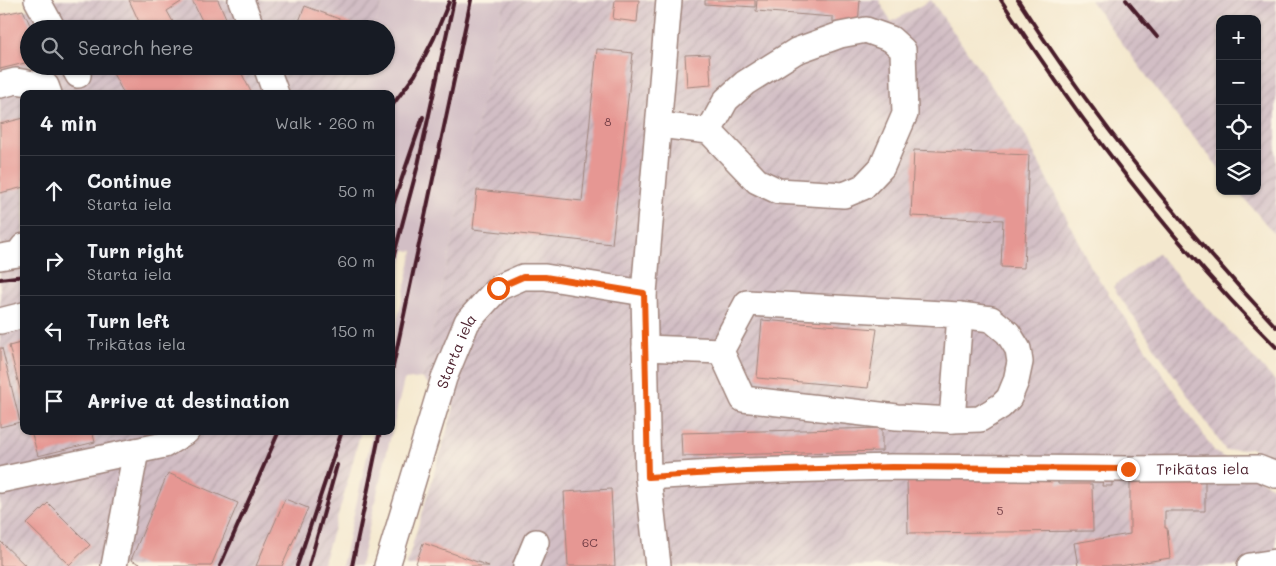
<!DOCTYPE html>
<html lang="en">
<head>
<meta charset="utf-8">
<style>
  body { margin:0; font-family:Mali,sans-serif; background:#20242c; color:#f1f3f6 }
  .controls { position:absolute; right:15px; top:15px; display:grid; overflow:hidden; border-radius:10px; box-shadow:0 1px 4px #0004 }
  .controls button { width:45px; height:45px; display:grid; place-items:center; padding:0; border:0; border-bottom:1px solid #363941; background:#171b24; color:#f1f3f6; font:25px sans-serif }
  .stop { position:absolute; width:15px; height:15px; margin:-11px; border:4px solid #ea580c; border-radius:50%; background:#fff }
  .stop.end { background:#ea580c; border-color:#fff; box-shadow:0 1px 5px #0008 }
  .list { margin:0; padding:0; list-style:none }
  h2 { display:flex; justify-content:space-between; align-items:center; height:65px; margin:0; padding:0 20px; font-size:21px }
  h2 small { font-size:16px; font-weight:400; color:#9ea1a6 }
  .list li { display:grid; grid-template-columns:32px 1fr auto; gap:15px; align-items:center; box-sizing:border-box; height:70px; padding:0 20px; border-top:1px solid #363941 }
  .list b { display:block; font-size:19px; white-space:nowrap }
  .list p { margin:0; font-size:16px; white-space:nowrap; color:#9ea1a6 }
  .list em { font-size:16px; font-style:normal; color:#9ea1a6 }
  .icon { flex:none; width:28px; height:28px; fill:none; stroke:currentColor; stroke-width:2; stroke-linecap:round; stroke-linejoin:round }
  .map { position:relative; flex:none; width:1276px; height:566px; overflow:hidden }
  .search { position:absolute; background:#171b24; box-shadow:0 1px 4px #0004; left:20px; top:20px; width:375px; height:55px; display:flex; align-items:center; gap:12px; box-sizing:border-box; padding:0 18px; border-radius:28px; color:#9ea1a6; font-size:19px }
  .panel { position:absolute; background:#171b24; box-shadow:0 1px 4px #0004; left:20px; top:90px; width:375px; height:345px; border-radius:10px }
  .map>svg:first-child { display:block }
  .industrial { fill:url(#industrial-furrows) }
  .railway { fill:#d2bec5 }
  .building { fill:#e69793 }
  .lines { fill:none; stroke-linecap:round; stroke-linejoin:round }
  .minor-casing { stroke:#9f847c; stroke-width:28 }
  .minor { stroke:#fff; stroke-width:25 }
  .rail { stroke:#4a1f2b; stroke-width:4 }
  .route { stroke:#ea580c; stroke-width:6 }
  .labels { text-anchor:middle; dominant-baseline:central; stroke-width:5; stroke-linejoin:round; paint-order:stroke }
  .number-label { font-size:12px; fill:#713d45 }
  .street-label { font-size:15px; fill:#4a1f2b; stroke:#fcf5e5 }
</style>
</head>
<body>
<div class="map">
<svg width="1276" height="566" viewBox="0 0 1276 566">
  <defs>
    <pattern id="industrial-furrows" width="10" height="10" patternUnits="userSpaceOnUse" patternTransform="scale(1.25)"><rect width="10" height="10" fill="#d2bec5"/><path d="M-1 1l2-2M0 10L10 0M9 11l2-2" fill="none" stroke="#b6a3a9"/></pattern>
  </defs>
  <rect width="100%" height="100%" fill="#fcf5e5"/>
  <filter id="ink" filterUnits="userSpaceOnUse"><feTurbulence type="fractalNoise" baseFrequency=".02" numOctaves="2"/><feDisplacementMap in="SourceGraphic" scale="10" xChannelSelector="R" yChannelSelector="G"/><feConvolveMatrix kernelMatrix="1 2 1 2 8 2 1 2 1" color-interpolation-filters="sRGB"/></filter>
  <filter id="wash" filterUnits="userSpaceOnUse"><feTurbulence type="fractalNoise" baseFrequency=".0096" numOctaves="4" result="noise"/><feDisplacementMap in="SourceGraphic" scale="20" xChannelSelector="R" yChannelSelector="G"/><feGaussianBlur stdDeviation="1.12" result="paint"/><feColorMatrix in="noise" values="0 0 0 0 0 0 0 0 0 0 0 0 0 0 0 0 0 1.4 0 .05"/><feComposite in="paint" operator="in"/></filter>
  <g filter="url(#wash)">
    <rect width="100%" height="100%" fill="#f4e8ce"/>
    <g class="industrial">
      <path d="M45,0h339l-10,29h-345v37h332l-9,28h-328v337h337l-19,71 -20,64h-322v-551l23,-5 20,-1z"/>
      <path d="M504,0h375l12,22 40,-22 92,131 69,138 123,183 61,37v77h-870l48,-159 -32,-29z"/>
      <path d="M1090,0h186v236l-38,-45h19v-172h-37v150l-40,-48z"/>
      <path d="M391,245l14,5 -14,57z"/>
      <path d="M1157,253l119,129v81l-25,-15 -25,3 -113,-164z"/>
    </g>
    <path class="railway" d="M384,0h120l-82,378 -18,2 -44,186h-18l31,-135h18v-82l22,-98 -8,-1 -14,-5v-151h-39l9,-28h25v-37h-12z"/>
    <g id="blocks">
      <g class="building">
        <path d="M129,0h55l-17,11 10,18h-41l5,-3z"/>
        <path d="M192,0h26l13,29h-25z"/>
        <path d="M615,0h24l-2,22 -24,-3z"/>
        <path d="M705,0h50v7l-50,-3z"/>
        <path d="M757,0h103l-2,24 -25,-2v-5l-77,-6z"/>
        <path d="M305,6l55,21 -1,2h-63z"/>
        <path d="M23,10l9,19h-3v33l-29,7v-54z"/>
        <path d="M597,49l36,4 -21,191 -139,-15 4,-39 105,11z"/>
        <path d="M709,54l2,31 -24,2 -2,-32z"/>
        <path d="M109,66h129l14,28h-128z"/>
        <path d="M24,118v69l-24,6v-69z"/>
        <path d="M914,150l115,5 -5,113 -23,-1 2,-47 -92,-4z"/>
        <path d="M762,320l115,9 -9,59 -111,-10z"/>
        <path d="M24,342v59h-1l-14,-55z"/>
        <path d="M0,348h2l18,74 -20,5z"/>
        <path d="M882,428v23l-200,5 -1,-23z"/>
        <path d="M31,431h61l3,11 -57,14z"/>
        <path d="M168,473l70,30 -27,63h-66l-14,-6z"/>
        <path d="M1058,475v9h34l1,47 -185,2 -1,-56z"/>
        <path d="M1103,479h9v7h-10z"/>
        <path d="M1205,481v30h-40v17h2l3,30 -50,8h-42l-4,-23 56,-9v-52z"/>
        <path d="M611,489l4,77h-47l-4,-74z"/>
        <path d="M285,499l23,9 -26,58h-26z"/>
        <path d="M48,503l42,42 -21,20 -42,-41z"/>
        <path d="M0,541l26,25h-26z"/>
        <path d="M423,543l66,23h-74z"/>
      </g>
    </g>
  </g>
  <g filter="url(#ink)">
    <use href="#blocks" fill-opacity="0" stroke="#9f847c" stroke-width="1"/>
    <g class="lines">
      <defs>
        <g id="minor">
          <path d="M37,0l16,29"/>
          <path d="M241,0l11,29"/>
          <path d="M73,66l5,9"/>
          <path d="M266,66l10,28"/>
          <path d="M0,85l16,-4 30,5 3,8"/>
          <path d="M659,125l50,6 48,50 21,10 66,4 19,-8 19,-20 23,-53 -2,-64 -12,-11 -25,-9 -26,5 -44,16 -51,32 -19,17 -17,31"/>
          <path d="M0,257l18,-3 6,-8"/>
          <path d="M0,321l24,-6"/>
          <path d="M645,348l76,3 22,48 154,18 55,3 8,-105 -213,-12 -26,48"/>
          <path d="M952,420l28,-1 21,-13 8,-8 7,-17 4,-19 -2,-13 -10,-16 -17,-14 -31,-4"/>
          <path id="s1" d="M648,477l98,-6 145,-4 237,2 130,-1 18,7"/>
          <path d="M0,480l164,-35 23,-14"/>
          <path d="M114,566l22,-115"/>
          <path id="s2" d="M387,566l57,-188 23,-56 31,-34 25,-11h22l99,16"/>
          <path d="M526,566l10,-24"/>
          <path d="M658,566l-10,-89 -4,-184 25,-293"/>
          <path d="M1250,566l26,-4"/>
        </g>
      </defs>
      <use href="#minor" class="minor-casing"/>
      <use href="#minor" class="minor"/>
      <g class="rail">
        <path d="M1001,0c81,124 170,242 275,347"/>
        <path d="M1018,0c76,119 162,224 258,327"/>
        <path d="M1126,0l31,37"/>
        <path d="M391,107l24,-32 19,-37 15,-36"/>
        <path d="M391,210l32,-93"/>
        <path d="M391,266l27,-101 36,-165"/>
        <path d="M0,279l24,-3"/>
        <path d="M391,376l80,-376"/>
        <path d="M220,566l59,-135"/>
        <path d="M297,566l45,-135"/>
        <path d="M309,566l28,-101"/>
        <path d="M352,566l28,-135"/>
      </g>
    </g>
  </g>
  <g class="lines" filter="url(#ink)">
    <path class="route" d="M498,288l25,-11h22l99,16 4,184 98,-6 146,-4 236,2"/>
  </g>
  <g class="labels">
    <g class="number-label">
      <text x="608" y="121">8</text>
      <text x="1000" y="510">5</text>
      <text x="590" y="542">6C</text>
    </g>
    <g class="street-label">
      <text stroke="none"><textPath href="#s2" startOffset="226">Starta iela</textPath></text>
      <text stroke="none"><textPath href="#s1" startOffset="555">Trikātas iela</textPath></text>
    </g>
  </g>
</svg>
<div class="controls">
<button>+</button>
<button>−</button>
<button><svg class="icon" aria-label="locate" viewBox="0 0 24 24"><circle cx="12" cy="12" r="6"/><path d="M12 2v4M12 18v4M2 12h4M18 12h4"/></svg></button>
<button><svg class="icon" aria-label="layers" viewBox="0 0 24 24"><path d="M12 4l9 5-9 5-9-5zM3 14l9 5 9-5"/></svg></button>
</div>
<div class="stop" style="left:498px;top:288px"></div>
<div class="stop end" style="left:1128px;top:469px"></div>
<div class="search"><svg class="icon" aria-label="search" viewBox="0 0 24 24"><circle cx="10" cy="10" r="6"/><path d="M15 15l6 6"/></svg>Search here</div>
<section class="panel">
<h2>4 min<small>Walk · 260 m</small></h2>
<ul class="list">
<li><svg class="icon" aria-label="ahead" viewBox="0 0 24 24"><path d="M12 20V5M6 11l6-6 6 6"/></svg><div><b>Continue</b><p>Starta iela</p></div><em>50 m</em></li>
<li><svg class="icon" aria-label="right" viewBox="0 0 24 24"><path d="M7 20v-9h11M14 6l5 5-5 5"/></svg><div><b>Turn right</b><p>Starta iela</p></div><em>60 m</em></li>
<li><svg class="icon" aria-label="left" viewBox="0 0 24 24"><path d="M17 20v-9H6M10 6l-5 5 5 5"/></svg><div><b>Turn left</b><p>Trikātas iela</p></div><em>150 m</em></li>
<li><svg class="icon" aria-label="arrive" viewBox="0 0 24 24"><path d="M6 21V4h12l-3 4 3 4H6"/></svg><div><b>Arrive at destination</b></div></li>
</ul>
</section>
</div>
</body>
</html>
